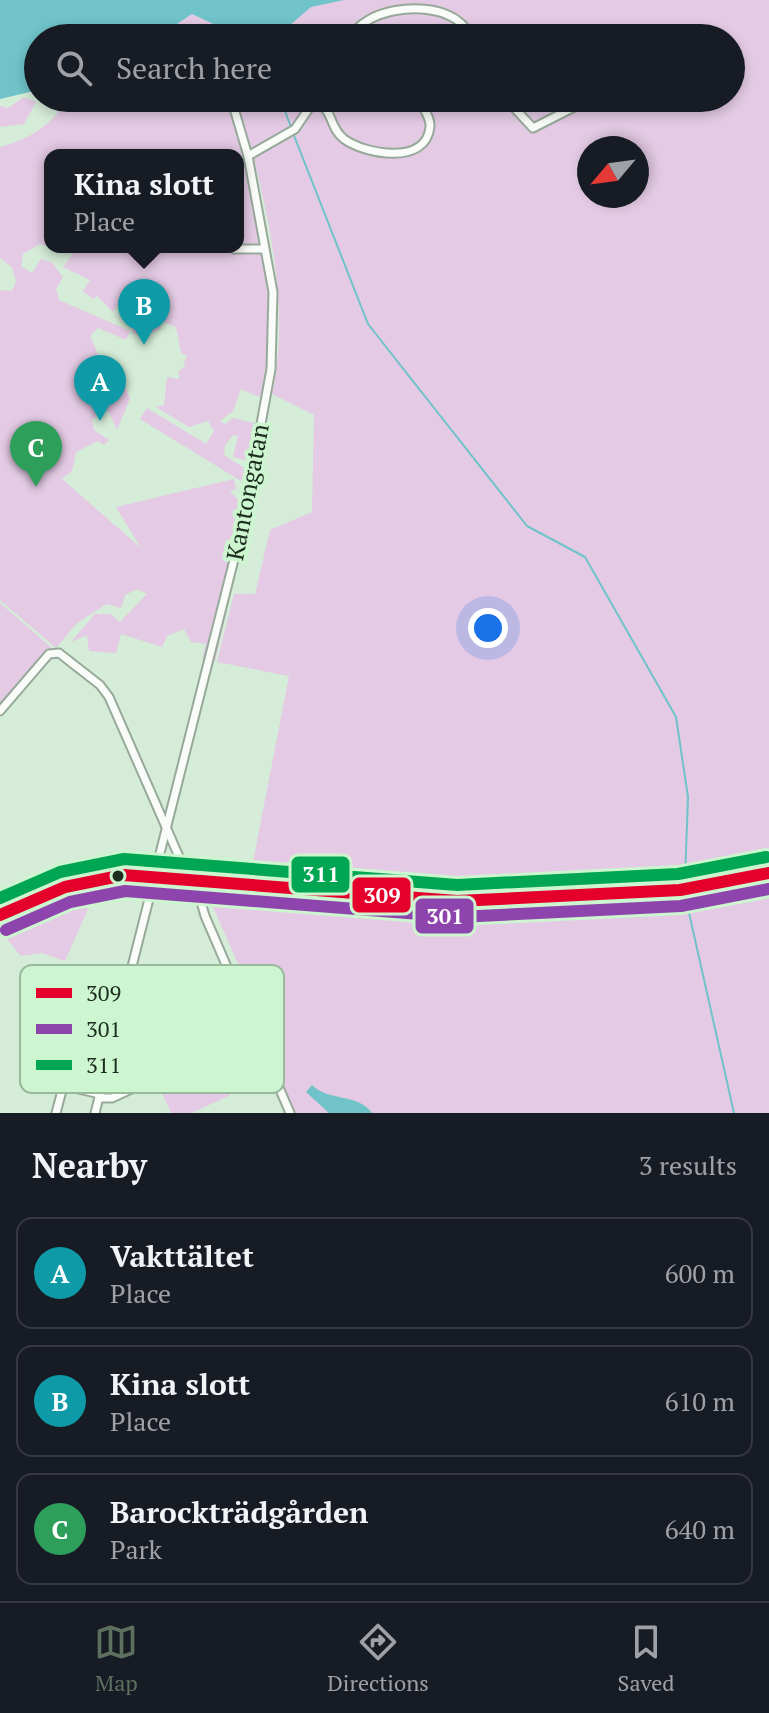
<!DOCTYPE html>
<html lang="en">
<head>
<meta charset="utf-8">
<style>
  body { margin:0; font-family:"PT Serif",serif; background:#242831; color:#f1f3f6 }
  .compass { position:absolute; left:577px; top:136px; width:72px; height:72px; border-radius:50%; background:#171b24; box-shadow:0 4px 12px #0003; rotate:241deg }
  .you { position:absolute; left:488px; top:628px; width:28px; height:28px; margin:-20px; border:6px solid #fff; border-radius:50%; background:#1a73e8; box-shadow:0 0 0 12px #1a73e833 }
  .badge { display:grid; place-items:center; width:52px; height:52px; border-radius:50%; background:#5d7060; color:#fff; font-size:26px; font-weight:700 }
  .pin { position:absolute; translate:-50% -66px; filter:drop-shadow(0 2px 4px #0008) }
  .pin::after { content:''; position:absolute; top:42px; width:28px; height:24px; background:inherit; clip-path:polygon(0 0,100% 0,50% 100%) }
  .popup { position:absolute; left:44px; top:149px; width:200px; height:104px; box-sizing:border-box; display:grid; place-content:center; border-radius:16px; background:#171b24; filter:drop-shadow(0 2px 6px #0005); font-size:26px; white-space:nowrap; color:#9ea1a6 }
  .popup b { font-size:30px; color:#f1f3f6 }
  .popup::after { content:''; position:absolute; left:50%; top:100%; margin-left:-16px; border:16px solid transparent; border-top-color:#171b24 }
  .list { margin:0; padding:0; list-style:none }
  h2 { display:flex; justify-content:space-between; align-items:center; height:104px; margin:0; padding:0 32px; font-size:34px }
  h2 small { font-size:26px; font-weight:400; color:#9ea1a6 }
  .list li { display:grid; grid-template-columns:52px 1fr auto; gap:24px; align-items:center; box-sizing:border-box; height:112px; margin:0 16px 16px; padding:0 16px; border:2px solid #363941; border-radius:16px }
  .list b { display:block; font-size:30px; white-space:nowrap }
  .list p { margin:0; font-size:26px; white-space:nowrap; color:#9ea1a6 }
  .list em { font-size:26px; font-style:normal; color:#9ea1a6 }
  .icon { flex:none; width:44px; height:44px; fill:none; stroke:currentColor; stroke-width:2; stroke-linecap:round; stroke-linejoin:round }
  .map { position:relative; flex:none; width:769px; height:1113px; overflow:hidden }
  .search { position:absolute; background:#171b24; box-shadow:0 4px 12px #0003; left:24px; right:24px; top:24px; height:88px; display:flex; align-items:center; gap:20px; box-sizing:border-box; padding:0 28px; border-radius:44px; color:#9ea1a6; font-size:30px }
  .sheet { height:488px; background:#171b24 }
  nav { display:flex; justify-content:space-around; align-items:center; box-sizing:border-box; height:112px; border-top:2px solid #363941; background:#171b24; font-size:22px; color:#9ea1a6 }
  nav a { display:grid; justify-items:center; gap:4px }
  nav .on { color:#5d7060 }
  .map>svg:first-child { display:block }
  .green { fill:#e4cae4; fill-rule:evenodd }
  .water { fill:#6fc3c9 }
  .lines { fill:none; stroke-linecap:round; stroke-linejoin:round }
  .stream { stroke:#6fc3c9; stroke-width:2 }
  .minor-casing { stroke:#97a999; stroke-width:11 }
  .major-casing { stroke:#aca89d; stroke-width:13 }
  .minor { stroke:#f9fcf9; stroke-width:7 }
  .major { stroke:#ede8e3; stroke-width:9 }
  .bus-1-casing { stroke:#ccf5d0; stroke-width:18 }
  .bus-2-casing { stroke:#ccf5d0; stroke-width:18 }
  .bus-3-casing { stroke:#ccf5d0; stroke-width:18 }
  .bus-1 { stroke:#e4002b; stroke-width:12 }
  .bus-2 { stroke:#8e44ad; stroke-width:12 }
  .bus-3 { stroke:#00a651; stroke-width:12 }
  .bus-dot { fill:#1d2d1f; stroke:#ccf5d0; stroke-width:3 }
  .labels { text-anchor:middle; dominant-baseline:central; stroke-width:8; stroke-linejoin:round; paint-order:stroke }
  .street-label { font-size:24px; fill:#1d2d1f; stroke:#ccf5d0 }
  .key { fill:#ccf5d0; stroke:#98b99b; stroke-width:2 }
  .key-label { font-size:22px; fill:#1d2d1f }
  .line-badge { stroke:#ccf5d0; stroke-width:3 }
  .badge-label { font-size:22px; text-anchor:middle; font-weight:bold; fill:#fff }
</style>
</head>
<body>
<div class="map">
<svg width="769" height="1113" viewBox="0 0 769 1113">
  <rect width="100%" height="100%" fill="#d5ecd8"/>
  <g class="green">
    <path d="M0,0h769v1113h-474l-18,-42h8l-72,-164 31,1 45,-232 -72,-14 17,-68h21l15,-64 42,-18 2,-97 -42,-21c17,-76 1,-156 -17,-231 -6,-22 -14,-42 -18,-65h494v-60h-575l36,-24 33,15 -10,-19 -177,28zM589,148h48v48h-48z"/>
    <path d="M24,97l12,5 -12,22 -24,3v-21l8,2z"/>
    <path d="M68,98h102l22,14 12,-4 1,-10h22l16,53 -3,10 8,5c9,51 41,190 11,231l-18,-8 -8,22 -13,10 5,3 8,-6 21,5 4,5 -5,26 -9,6 -11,-3 5,-21 -5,-1 -8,10 -1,10 23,15 -6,11 -101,-62 7,-11 59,36 8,-13 -6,-10 -19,6 -33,-20 8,-2 3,-28 12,2v-8l7,-5 -3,-1 4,-9 -6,-3 -5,-26 -16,-6 1,8 -20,7 -9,-3 4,-19 -18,-9 -5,7 -16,-16 -4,3 -10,-8 7,-11 -27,-13 9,-12 -6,-8h172v-92h-188v92l-10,-3 -17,10 -2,12 11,7 9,-14 10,3 12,15 -7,12 3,11 71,31 -4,9 -28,-12 -8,8 12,27 12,-4 16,40 -13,31 -9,-19 -16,8 2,11 15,10 -5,5 -6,-4 -22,11 -4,19 -10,8 79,69 -25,-41 118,-28 2,10 -6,2 11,12 10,2 -36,157 -13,-4 4,-14 -15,-2 -7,-13 -17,7 -5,11 -41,-13 -5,19 -27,-2 -2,-16 -16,7 24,-28h15l10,8 27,-28 -10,-5 -12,6 -4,13 -14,-4 -30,19 -21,25 -56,-48v-310l12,1 4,-10 -4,-14 -12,-9v-111c29,-7 53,-23 68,-49z"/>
    <path d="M0,603l52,45 -52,57z"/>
    <path d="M83,893l5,16 -23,52 -23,-8 -21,3 -21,-25v-7z"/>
    <path d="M213,1057l17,38 -38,18h-21l-14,-31z"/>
  </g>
  <g class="water">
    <path d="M0,0h344l-33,7 -36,31h-32l-51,-24 -36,24h-118v52l-38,9z"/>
    <path d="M312,1085c17,17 46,8 60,28h-43l-23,-21z"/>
  </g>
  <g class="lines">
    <g class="stream">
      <path d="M280,98l11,29"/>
      <path d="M293,133l75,191 159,202 58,31 91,160 12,80 -3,82"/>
      <path d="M687,904l47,209"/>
    </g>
    <defs>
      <g id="minor">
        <path d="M350,38c16,-30 72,-36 100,-22 10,4 17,13 23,22"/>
        <path d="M505,98l28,30 59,-30"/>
        <path d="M314,100c21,11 14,26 30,39 20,15 82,27 86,-12 1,-10 -8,-19 -11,-29"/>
        <path d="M248,156l47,-27 21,-31"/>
        <path d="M234,249h30"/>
        <path d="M0,711l49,-57 10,-1 41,32 9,12 75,171"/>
        <path d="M153,881l89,-353 29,-159 2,-77 -25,-136 -17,-58"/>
        <path d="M204,882l-3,20 4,14 85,197"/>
        <path d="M110,1050l-47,-12 8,-18c24,-3 23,-22 50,-17"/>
        <path d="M65,1086l35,8"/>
        <path d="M99,1098h13l101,-47 27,6 23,-6"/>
        <path d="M56,1113l16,-60 12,-10"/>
        <path d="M95,1113l55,-218"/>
      </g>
      <g id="major">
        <path d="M119,881l50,3"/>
        <path d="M0,915l65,-28 59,-12 333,26 223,-11 89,-17"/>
      </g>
    </defs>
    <use href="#minor" class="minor-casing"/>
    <use href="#major" class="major-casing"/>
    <use href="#minor" class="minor"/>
    <use href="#major" class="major"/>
    <defs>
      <path id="bus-1" d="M0,915l65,-28 59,-12 333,26 223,-11 89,-17"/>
      <path id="bus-2" d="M6,930l64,-28 55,-11 333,26 223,-11 88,-17"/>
      <path id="bus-3" d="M0,898l60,-26 64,-13 333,26 221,-11 88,-17"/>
    </defs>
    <use href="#bus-1" class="bus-1-casing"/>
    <use href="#bus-2" class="bus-2-casing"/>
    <use href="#bus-3" class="bus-3-casing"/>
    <use href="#bus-1" class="bus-1"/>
    <use href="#bus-2" class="bus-2"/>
    <use href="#bus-3" class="bus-3"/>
  </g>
  <circle class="bus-dot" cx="118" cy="876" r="7"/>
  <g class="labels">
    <g class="street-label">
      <text transform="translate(247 492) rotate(-79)">Kantongatan</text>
    </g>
  </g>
  <rect x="20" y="965" width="264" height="128" rx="12" class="key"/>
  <rect x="36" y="988" width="36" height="10" fill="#e4002b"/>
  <rect x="36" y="1024" width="36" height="10" fill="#8e44ad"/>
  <rect x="36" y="1060" width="36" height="10" fill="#00a651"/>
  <g class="key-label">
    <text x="86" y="1001">309</text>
    <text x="86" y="1037">301</text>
    <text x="86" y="1073">311</text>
  </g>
  <g class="line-badge">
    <rect x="290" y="855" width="61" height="39" rx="8" fill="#00a651"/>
    <rect x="351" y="876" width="61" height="38" rx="8" fill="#e4002b"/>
    <rect x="414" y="897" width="61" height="38" rx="8" fill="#8e44ad"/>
  </g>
  <g class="badge-label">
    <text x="321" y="882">311</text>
    <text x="382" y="903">309</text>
    <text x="445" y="924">301</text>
  </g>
</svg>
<svg class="compass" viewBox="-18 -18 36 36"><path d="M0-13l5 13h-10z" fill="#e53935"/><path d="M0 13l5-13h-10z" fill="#9ea1a6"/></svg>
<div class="you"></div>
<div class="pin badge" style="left:100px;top:421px;background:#0f9aa8">A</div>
<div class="pin badge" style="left:144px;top:345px;background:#0f9aa8">B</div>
<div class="popup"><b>Kina slott</b>Place</div>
<div class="pin badge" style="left:36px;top:487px;background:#2e9e5b">C</div>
<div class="search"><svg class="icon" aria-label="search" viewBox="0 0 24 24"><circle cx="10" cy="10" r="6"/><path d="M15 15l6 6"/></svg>Search here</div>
</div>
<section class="sheet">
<h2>Nearby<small>3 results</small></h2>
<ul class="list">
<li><span class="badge" style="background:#0f9aa8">A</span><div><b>Vakttältet</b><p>Place</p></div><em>600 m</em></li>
<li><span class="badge" style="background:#0f9aa8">B</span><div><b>Kina slott</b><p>Place</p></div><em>610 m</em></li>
<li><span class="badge" style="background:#2e9e5b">C</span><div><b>Barockträdgården</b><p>Park</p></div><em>640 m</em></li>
</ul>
</section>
<nav>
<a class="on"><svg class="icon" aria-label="map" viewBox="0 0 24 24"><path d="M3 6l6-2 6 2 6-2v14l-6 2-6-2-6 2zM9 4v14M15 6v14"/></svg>Map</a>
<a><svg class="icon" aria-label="directions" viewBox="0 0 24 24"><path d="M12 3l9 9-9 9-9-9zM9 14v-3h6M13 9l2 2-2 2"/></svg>Directions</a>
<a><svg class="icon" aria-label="saved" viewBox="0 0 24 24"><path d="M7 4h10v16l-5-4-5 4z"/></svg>Saved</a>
</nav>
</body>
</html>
